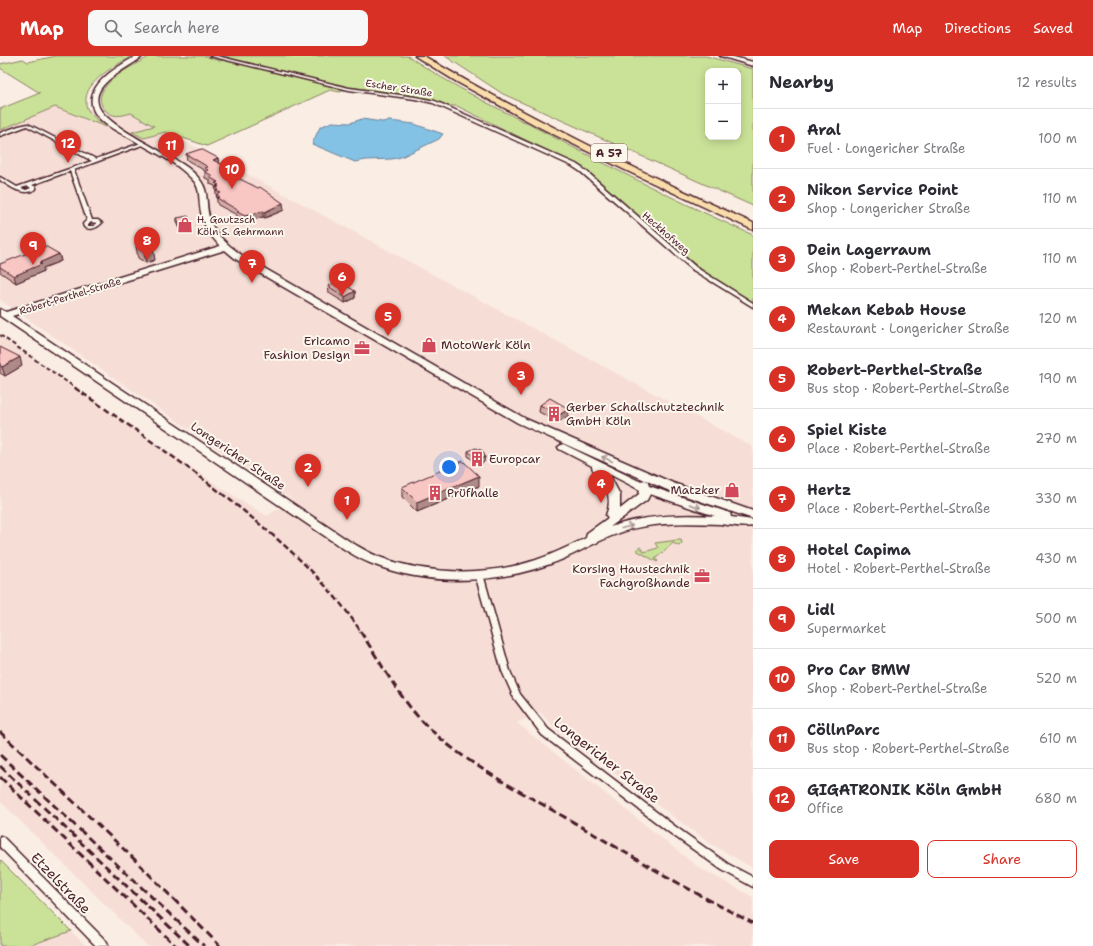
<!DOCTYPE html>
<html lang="en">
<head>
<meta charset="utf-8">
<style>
  body { margin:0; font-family:"Shantell Sans",sans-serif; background:#f7f7f7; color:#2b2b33 }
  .controls { position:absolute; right:12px; top:12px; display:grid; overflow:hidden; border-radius:8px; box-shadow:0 2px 10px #0003 }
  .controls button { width:36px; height:36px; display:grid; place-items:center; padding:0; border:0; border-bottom:1px solid #e1e1e2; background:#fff; color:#2b2b33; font:20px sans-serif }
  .you { position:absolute; left:449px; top:411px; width:14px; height:14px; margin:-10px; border:3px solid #fff; border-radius:50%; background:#1a73e8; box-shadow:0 0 0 6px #1a73e833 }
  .badge { display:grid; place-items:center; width:26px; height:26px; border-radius:50%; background:#d93025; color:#fff; font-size:13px; font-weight:700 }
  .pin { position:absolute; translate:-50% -33px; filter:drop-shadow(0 1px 2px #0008) }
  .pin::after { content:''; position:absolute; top:21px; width:14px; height:12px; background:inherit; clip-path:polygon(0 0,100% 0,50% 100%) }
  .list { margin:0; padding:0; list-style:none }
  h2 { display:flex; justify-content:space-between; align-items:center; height:52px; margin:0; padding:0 16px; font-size:17px }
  h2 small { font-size:13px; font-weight:400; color:#7c7c81 }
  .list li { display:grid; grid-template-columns:26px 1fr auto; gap:12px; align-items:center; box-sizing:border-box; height:60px; padding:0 16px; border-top:1px solid #e1e1e2 }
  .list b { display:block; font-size:15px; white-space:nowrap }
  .list p { margin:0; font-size:13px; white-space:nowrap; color:#7c7c81 }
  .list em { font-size:13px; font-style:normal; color:#7c7c81 }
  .actions { display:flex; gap:8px; padding:12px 16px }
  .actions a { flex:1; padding:9px 0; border:1px solid #d93025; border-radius:8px; text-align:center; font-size:14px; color:#d93025 }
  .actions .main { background:#d93025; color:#fff }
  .icon { flex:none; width:22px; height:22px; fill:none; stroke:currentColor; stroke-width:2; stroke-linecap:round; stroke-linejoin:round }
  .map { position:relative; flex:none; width:753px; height:890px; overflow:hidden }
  header { display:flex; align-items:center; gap:24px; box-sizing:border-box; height:56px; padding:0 20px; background:#d93025; color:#fff }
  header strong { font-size:19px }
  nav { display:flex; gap:22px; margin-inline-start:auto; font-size:14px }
  .search { width:280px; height:36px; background:#f7f7f7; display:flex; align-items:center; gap:10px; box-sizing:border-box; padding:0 14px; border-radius:8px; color:#7c7c81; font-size:15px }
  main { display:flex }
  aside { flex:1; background:#fff }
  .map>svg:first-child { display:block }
  .built { fill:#f6ded6 }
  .green { fill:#cae298; stroke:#8a8062; fill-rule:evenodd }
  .water { fill:#83c2e4; stroke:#6c819a }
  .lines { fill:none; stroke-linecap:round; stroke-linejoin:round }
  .street-casing { stroke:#4a1f2b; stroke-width:3 }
  .secondary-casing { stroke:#4a1f2b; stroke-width:3 }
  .highway-casing { stroke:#4a1f2b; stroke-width:3 }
  .street { fill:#fbf7ec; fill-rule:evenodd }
  .secondary { fill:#fbf7ec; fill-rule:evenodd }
  .highway { fill:#f9deab; fill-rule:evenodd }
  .rail-far2 { stroke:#4a1f2b; stroke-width:2; stroke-dasharray:4.5 2.5; stroke-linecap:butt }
  .rail-far1 { stroke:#4a1f2b; stroke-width:2.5; stroke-dasharray:6 3; stroke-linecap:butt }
  .rail { stroke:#4a1f2b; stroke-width:3; stroke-dasharray:8 4; stroke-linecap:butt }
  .wall { fill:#d5aba8; stroke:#4a1f2b }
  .shaded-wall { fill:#ae8b88; stroke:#4a1f2b }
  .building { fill:#f8c7c3; stroke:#4a1f2b }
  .oneway { stroke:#ab9695 }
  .labels { text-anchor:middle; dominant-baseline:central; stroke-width:4; stroke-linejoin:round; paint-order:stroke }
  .far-street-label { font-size:10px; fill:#4a1f2b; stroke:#fbf7ec }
  .far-poi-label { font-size:10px; fill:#4a1f2b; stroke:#fbf7ec; text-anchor:start }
  .shield { fill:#fbf7ec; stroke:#7f6065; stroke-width:1 }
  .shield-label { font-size:11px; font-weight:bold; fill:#4a1f2b }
  .poi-label { font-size:12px; fill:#4a1f2b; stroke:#fbf7ec; text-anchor:start }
  .street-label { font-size:12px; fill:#4a1f2b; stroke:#fbf7ec }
  .near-street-label { font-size:14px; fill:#4a1f2b; stroke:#fbf7ec }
</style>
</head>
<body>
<header>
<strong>Map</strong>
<div class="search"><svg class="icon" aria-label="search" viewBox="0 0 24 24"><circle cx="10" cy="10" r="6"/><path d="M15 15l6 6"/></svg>Search here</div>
<nav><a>Map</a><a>Directions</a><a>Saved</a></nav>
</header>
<main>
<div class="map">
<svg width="753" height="890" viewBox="0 0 753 890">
  <rect width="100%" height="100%" fill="#faede4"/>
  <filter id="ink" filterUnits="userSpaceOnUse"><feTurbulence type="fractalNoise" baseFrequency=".025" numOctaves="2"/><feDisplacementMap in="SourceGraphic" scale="8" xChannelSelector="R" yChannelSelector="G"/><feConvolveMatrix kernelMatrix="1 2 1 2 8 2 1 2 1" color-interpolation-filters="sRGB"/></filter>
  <g filter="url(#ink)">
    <g class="built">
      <path d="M55,51l49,20 -17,-18 16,-1 7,7 9,1 12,-3 23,13 -11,12 21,-6 38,18 551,297v421l-42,-24 -77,-56 -75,-56 -19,-20 -23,11 181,144 55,30v49h-606l-147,-145v-464l223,152 44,27 26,-16 -293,-200v-170z"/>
      <path d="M71,875l15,15h-58z"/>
    </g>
    <g class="green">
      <path d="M56,0h76c-15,9 -48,25 -46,46 0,2 0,6 2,8 4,7 12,12 18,17l-51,-20 -55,23v-21l40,-16 -40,-25v-4l23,-5 5,3z"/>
      <path d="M151,0h54l15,5 8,-3 -6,-2h186c44,30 91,53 138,77 68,36 137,71 207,102v68l-32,-19 -45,-34 -100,-85 -119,-59h-7l-19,-7 -23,-4 -58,-8 -10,5 -10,-2 -123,56 -42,-14 -21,6 -12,-6 22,-6 -23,-13c-10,3 -18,5 -26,-3 -20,-23 31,-46 46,-54z"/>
      <path d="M445,0h261l47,13v137l-250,-112zM708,15h30v66h-30z"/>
      <path d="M678,484h3l1,3 -3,3 -6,-3 -18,16 3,2 -1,1 -21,-12 4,-3 4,5 14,-4 -3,-5z"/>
      <path d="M0,804l71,71 -43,15h-28z"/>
    </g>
    <path class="water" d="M362,63l20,3 8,-1 24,3 29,10 -4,5 -38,18 -9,2 -26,1 -11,2 -43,-18 8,-17 12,-5 18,1z"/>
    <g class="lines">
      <defs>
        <g id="street">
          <path d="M210,0h7l132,32 66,9 20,4 141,63 9,6 112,98 56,35v4l-60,-37 -112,-98 -9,-6 -139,-63 -18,-4 -66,-9z"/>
          <path d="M28,68l68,35 45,-16 4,1 -71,26 18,50h6l4,3c-5,5 -12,8 -18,4l-1,-3 4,-4 -17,-49 -38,14 4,2v2c-13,8 -25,-2 -36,-9v-3l17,10 75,-26 -65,-35 -27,10v-3l19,-7zM28,130l3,2 -5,2 -5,-2zM91,166l6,1 -3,3h-6v-1z"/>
          <path d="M479,515l3,1 1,2 27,97 10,23 28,35 128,98 52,37 25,13v10l-31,-17 -52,-37 -128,-98 -28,-37 -12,-27 -27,-97 1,-2z"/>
          <path d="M0,780l3,1 104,105 1,4h-12l-96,-99z"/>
        </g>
        <g id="secondary">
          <path d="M136,0h7c-13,12 -51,26 -45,48 4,21 71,49 90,64 29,23 12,33 25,59 7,12 19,21 30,29l283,163 147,64 80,28v8l-88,-30 -147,-66 -281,-163 -12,-10 -213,66 337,225c11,6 21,13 33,17 47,17 106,18 154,2 17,-6 34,-14 50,-22l1,-5 21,-15 -2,-3c6,-14 2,-28 -8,-39 -3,-4 -6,-6 -6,-10l-33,-17 -1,-2 5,-3 76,37 8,-1 2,6 81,27 1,4 22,3v6c-10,2 -23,-1 -33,-2 -26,-1 -53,-2 -79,3 -28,5 -52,20 -78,32 -59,25 -133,29 -193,4 -10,-4 -20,-10 -29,-16l-341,-231v-7l6,3 214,-66c-9,-10 -17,-20 -19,-34 -3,-13 1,-24 -10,-34 -16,-17 -41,-28 -61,-40 -12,-6 -24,-12 -33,-22 -5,-6 -7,-15 -4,-23 7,-17 28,-28 43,-37zM609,418l31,16 -1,4 -19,15v-14zM650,438l65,22c-35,-2 -71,-1 -105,11l37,-27z"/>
          <path d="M720,0h10l23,6v4z"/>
        </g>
        <path id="highway" d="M415,0h9c106,63 217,116 329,167v7l-130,-61 -84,-42 -82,-45z"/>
      </defs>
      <use href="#street" class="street-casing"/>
      <use href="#secondary" class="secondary-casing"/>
      <use href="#highway" class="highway-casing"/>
      <use href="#street" class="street"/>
      <use href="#secondary" class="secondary"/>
      <use href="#highway" class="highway"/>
      <path class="rail-far2" d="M0,279l77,54"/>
      <path class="rail-far1" d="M75,332c58,40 116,80 170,124 44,36 85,72 116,120"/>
      <g class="rail">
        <path d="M360,575c20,30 37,63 61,89 39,41 92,67 140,95 64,37 126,75 192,108"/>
        <path d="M0,676l131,124 89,90"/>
        <path d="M0,699l204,191"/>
        <path d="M0,710l190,180"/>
        <path d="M0,721l176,169"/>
      </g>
    </g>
    <g class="wall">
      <path d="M186,98l32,4 1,5 14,7v2l2,1 1,4 48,33 -19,8 -2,-1 -17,5 -9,-4v-3l-19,-10 -1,-3v-1l-2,-15 -5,-2v-4l-5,-2v-7l-18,-11z"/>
      <path d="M177,162l14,9 -11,2 -3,-7z"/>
      <path d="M144,186l11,18 -9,3 -8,-5 -2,-12z"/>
      <path d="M59,198l2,7 -18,7 1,3 -28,12 -16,-11v-8z"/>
      <path d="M328,230l27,5v7l-10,5 -16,-10z"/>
      <path d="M0,291l22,19 -17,10 -5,-3z"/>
      <path d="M540,349l29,4 -1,7 -10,6 -19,-10z"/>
      <path d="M468,395l16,11 -6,3 -10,-9z"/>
      <path d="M479,430l-62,26 -15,-15v-10z"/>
    </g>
    <g class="shaded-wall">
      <path d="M218,102l1,6 -6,-4z"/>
      <path d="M283,147l1,7 -19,8v-6z"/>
      <path d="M263,155v6l-17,5 -1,-6z"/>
      <path d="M191,167v4l-11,2v-4z"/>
      <path d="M153,191l2,13 -9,3 -2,-12z"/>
      <path d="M59,198l2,7 -18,7 1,3 -28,12 -2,-7 25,-13z"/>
      <path d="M355,235v7l-10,5v-6z"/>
      <path d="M20,301l2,9 -17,10 -3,-9z"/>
      <path d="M569,353l-1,7 -10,6 1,-7z"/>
      <path d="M485,401l-1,5 -6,3v-5z"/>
      <path d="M479,420v10l-62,26v-10z"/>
    </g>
    <g class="building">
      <path d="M201,93l17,9 -5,2 20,10 -2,1 4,2 -3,1 4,2h-2l24,12 2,-1 23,16 -18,9 -2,-1 -18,5 -8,-4 2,-1 -22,-13 3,-1 -4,-2 5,-2 -5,-2 3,-1 -3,-2 3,-1 -3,-1 3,-1 -4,-2 3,-1 -9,-5 4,-1 -8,-4 3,-2 -4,-2 4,-1 -22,-13z"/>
      <path d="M188,160l3,7 -11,2 -3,-7z"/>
      <path d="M144,186l9,5 -9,4 -8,-5z"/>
      <path d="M45,190l14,8 -20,9 3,1 -28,12 -14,-9v-3z"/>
      <path d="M339,225l16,10 -10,6 -17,-11z"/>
      <path d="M0,291l20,10 -18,10 -2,-2z"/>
      <path d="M550,342l19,11 -10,6 -19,-10z"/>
      <path d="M476,392l7,3 2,6 -7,3 -10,-9z"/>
      <path d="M463,405l16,15 -62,26 -15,-15z"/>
    </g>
    <defs><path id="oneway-shaft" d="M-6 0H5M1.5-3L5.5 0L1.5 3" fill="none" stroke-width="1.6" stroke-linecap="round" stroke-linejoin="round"/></defs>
    <g class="oneway">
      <use href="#oneway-shaft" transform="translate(607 403) rotate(-156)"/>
      <use href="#oneway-shaft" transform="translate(695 450) rotate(19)"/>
      <use href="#oneway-shaft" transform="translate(627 471) rotate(-15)"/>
    </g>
  </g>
  <defs>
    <symbol id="shop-bare" viewBox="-9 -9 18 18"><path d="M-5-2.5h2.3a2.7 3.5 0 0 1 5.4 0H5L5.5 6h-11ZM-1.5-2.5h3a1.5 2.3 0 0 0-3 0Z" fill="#d1495b" stroke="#fbf7ec" stroke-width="2.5" paint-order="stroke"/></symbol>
    <symbol id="office-bare" viewBox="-9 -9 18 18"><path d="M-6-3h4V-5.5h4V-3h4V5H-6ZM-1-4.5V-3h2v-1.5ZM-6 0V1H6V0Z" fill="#d1495b" stroke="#fbf7ec" stroke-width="2.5" paint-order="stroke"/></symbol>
    <symbol id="building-bare" viewBox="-9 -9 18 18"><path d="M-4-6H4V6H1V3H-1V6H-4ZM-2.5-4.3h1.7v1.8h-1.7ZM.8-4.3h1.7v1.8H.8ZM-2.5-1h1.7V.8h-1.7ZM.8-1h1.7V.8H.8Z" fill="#d1495b" stroke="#fbf7ec" stroke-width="2.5" paint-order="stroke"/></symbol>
  </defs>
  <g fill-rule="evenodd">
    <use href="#shop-bare" x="174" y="158" width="22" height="22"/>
    <use href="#shop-bare" x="418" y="278" width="22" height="22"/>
    <use href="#office-bare" x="351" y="281" width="22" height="22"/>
    <use href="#building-bare" x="543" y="347" width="22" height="22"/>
    <use href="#building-bare" x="466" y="392" width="22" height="22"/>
    <use href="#shop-bare" x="721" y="423" width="22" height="22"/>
    <use href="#building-bare" x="424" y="426" width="22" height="22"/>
    <use href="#office-bare" x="691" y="509" width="22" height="22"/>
  </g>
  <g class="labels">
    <g class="far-street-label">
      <text transform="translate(399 32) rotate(9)">Escher Straße</text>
      <text transform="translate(666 177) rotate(41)">Heckhofweg</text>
      <text transform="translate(70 240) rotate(-17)">Robert-Perthel-Straße</text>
    </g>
    <g class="far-poi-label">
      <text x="197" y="163">H. Gautzsch<tspan x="197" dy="12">Köln S. Gehrmann</tspan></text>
    </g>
    <rect class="shield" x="591" y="88" width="36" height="18" rx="3"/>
    <g class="shield-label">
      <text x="609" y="97">A 57</text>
    </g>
    <g class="poi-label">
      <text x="350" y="285" text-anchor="end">Ericamo<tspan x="350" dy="14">Fashion Design</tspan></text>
      <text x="441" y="289">MotoWerk Köln</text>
      <text x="566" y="351">Gerber Schallschutztechnik<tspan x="566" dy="14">GmbH Köln</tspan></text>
      <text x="489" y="403">Europcar</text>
      <text x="720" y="434" text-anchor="end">Matzker</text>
      <text x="447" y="437">Prüfhalle</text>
      <text x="690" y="513" text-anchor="end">Korsing Haustechnik<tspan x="690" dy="14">Fachgroßhande</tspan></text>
    </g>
    <g class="street-label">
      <text transform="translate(238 400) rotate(34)">Longericher Straße</text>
    </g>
    <g class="near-street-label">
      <text transform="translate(607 704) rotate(38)">Longericher Straße</text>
      <text transform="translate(61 827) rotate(46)">Etzelstraße</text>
    </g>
  </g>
</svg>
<div class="controls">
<button>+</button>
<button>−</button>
</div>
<div class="you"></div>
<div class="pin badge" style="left:347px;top:464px">1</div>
<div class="pin badge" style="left:308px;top:431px">2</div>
<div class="pin badge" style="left:521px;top:339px">3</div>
<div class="pin badge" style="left:601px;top:447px">4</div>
<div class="pin badge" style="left:388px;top:280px">5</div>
<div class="pin badge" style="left:342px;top:240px">6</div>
<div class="pin badge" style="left:252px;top:227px">7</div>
<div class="pin badge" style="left:147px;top:204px">8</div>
<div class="pin badge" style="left:33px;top:209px">9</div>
<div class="pin badge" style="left:232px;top:133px">10</div>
<div class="pin badge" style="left:171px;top:109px">11</div>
<div class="pin badge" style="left:68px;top:107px">12</div>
</div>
<aside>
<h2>Nearby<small>12 results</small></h2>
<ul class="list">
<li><span class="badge">1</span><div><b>Aral</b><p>Fuel · Longericher Straße</p></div><em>100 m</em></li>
<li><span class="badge">2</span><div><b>Nikon Service Point</b><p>Shop · Longericher Straße</p></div><em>110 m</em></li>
<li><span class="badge">3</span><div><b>Dein Lagerraum</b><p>Shop · Robert-Perthel-Straße</p></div><em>110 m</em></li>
<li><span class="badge">4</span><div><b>Mekan Kebab House</b><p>Restaurant · Longericher Straße</p></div><em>120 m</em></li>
<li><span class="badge">5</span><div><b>Robert-Perthel-Straße</b><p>Bus stop · Robert-Perthel-Straße</p></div><em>190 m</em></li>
<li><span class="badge">6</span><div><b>Spiel Kiste</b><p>Place · Robert-Perthel-Straße</p></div><em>270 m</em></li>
<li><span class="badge">7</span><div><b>Hertz</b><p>Place · Robert-Perthel-Straße</p></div><em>330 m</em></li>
<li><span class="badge">8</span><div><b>Hotel Capima</b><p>Hotel · Robert-Perthel-Straße</p></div><em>430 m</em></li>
<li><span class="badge">9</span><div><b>Lidl</b><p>Supermarket</p></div><em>500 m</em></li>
<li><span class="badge">10</span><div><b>Pro Car BMW</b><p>Shop · Robert-Perthel-Straße</p></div><em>520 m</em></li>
<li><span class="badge">11</span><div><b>CöllnParc</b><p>Bus stop · Robert-Perthel-Straße</p></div><em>610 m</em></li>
<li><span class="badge">12</span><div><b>GIGATRONIK Köln GmbH</b><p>Office</p></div><em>680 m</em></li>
</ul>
<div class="actions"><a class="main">Save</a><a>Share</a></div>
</aside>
</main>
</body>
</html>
